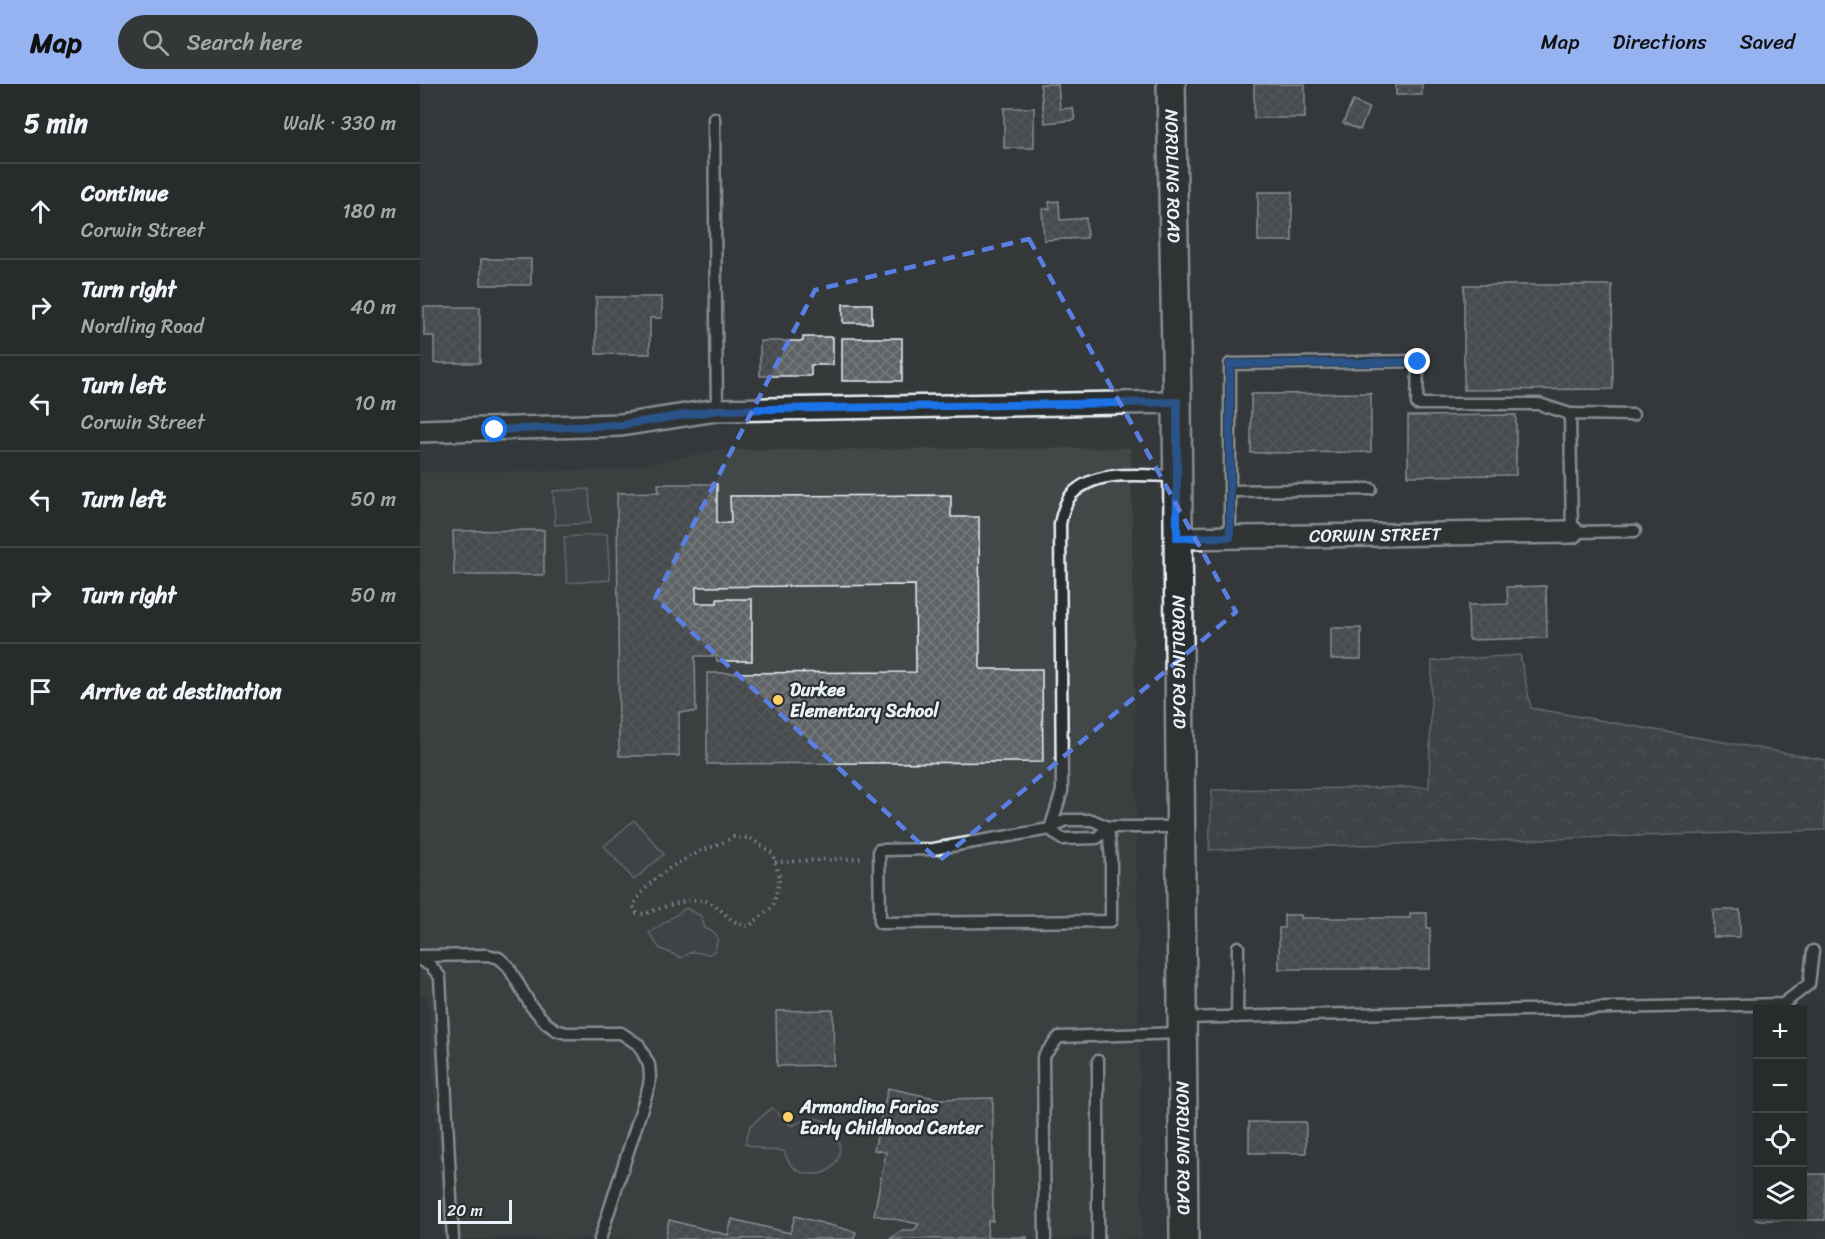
<!DOCTYPE html>
<html lang="en">
<head>
<meta charset="utf-8">
<style>
  body { margin:0; font-family:Sriracha,sans-serif; background:#343738; color:#f1f3f6 }
  .controls { position:absolute; right:18px; bottom:18px; display:grid; overflow:hidden; border-radius:0px; box-shadow:0 6px 24px #0002 }
  .controls button { width:54px; height:54px; display:grid; place-items:center; padding:0; border:0; border-bottom:2px solid #444748; background:#282b2c; color:#f1f3f6; font:30px sans-serif }
  .scale { position:absolute; left:18px; bottom:15px; width:74px; box-sizing:border-box; padding-left:6px; border:3px solid #e8f1f8; border-top:0; font-size:16px; line-height:21px; white-space:nowrap; color:#e8f1f8; -webkit-text-stroke:4px #2a2d2e; paint-order:stroke }
  .stop { position:absolute; width:18px; height:18px; margin:-14px; border:4px solid #1a73e8; border-radius:50%; background:#fff }
  .stop.end { background:#1a73e8; border-color:#fff; box-shadow:0 2px 6px #0008 }
  .list { margin:0; padding:0; list-style:none }
  h2 { display:flex; justify-content:space-between; align-items:center; height:78px; margin:0; padding:0 24px; font-size:26px }
  h2 small { font-size:20px; font-weight:400; color:#a5a7a9 }
  .list li { display:grid; grid-template-columns:39px 1fr auto; gap:18px; align-items:center; box-sizing:border-box; height:96px; padding:0 24px; border-top:2px solid #444748 }
  .list b { display:block; font-size:22px; white-space:nowrap }
  .list p { margin:0; font-size:20px; white-space:nowrap; color:#a5a7a9 }
  .list em { font-size:20px; font-style:normal; color:#a5a7a9 }
  .icon { flex:none; width:33px; height:33px; fill:none; stroke:currentColor; stroke-width:2; stroke-linecap:round; stroke-linejoin:round }
  .map { position:relative; flex:none; width:1405px; height:1155px; overflow:hidden }
  header { display:flex; align-items:center; gap:36px; box-sizing:border-box; height:84px; padding:0 30px; background:#95b2f1; color:#111 }
  header strong { font-size:28px }
  nav { display:flex; gap:33px; margin-inline-start:auto; font-size:21px }
  .search { width:420px; height:54px; background:#343738; display:flex; align-items:center; gap:15px; box-sizing:border-box; padding:0 21px; border-radius:33px; color:#a5a7a9; font-size:22px }
  main { display:flex }
  aside { flex:1; background:#282b2c }
  .map>svg:first-child { display:block }
  .built { fill:#424647 }
  .green { fill:#4d5152; stroke:#9aa1a5; stroke-width:1.5 }
  .forest { fill:url(#forest-crowns); stroke:#9aa1a5; stroke-width:1.5 }
  .building { fill:url(#building-cross-hatch); stroke:#e8f1f8; stroke-width:1.5 }
  .lines { fill:none; stroke-linecap:round; stroke-linejoin:round }
  .service-casing { stroke:#e8f1f8; stroke-width:15 }
  .minor-casing { stroke:#e8f1f8; stroke-width:26 }
  .tertiary-casing { stroke:#e8f1f8; stroke-width:32 }
  .path { stroke:#e8f1f8; stroke-width:4; stroke-dasharray:1.5 4.5; stroke-linecap:butt }
  .service { stroke:#2a2d2e; stroke-width:10 }
  .minor { stroke:#2a2d2e; stroke-width:21 }
  .tertiary { stroke:#2a2d2e; stroke-width:27 }
  .route { stroke:#1a73e8; stroke-width:8 }
  .marked { fill:none; stroke:#5a7fe2; stroke-width:4.5; stroke-dasharray:12 8; stroke-linejoin:round }
  .poi-dot { fill:#ffd166; stroke:#2a2d2e; stroke-width:2 }
  .labels { text-anchor:middle; dominant-baseline:central; stroke-width:4.5; stroke-linejoin:round; paint-order:stroke }
  .street-label { font-size:18px; fill:#e8f1f8; stroke:#2a2d2e }
  .poi-label { font-size:18px; font-weight:bold; fill:#e8f1f8; stroke:#2a2d2e; text-anchor:start }
</style>
</head>
<body>
<header>
<strong>Map</strong>
<div class="search"><svg class="icon" aria-label="search" viewBox="0 0 24 24"><circle cx="10" cy="10" r="6"/><path d="M15 15l6 6"/></svg>Search here</div>
<nav><a>Map</a><a>Directions</a><a>Saved</a></nav>
</header>
<main>
<aside>
<h2>5 min<small>Walk · 330 m</small></h2>
<ul class="list">
<li><svg class="icon" aria-label="ahead" viewBox="0 0 24 24"><path d="M12 20V5M6 11l6-6 6 6"/></svg><div><b>Continue</b><p>Corwin Street</p></div><em>180 m</em></li>
<li><svg class="icon" aria-label="right" viewBox="0 0 24 24"><path d="M7 20v-9h11M14 6l5 5-5 5"/></svg><div><b>Turn right</b><p>Nordling Road</p></div><em>40 m</em></li>
<li><svg class="icon" aria-label="left" viewBox="0 0 24 24"><path d="M17 20v-9H6M10 6l-5 5 5 5"/></svg><div><b>Turn left</b><p>Corwin Street</p></div><em>10 m</em></li>
<li><svg class="icon" aria-label="left" viewBox="0 0 24 24"><path d="M17 20v-9H6M10 6l-5 5 5 5"/></svg><div><b>Turn left</b></div><em>50 m</em></li>
<li><svg class="icon" aria-label="right" viewBox="0 0 24 24"><path d="M7 20v-9h11M14 6l5 5-5 5"/></svg><div><b>Turn right</b></div><em>50 m</em></li>
<li><svg class="icon" aria-label="arrive" viewBox="0 0 24 24"><path d="M6 21V4h12l-3 4 3 4H6"/></svg><div><b>Arrive at destination</b></div></li>
</ul>
</aside>
<div class="map">
<svg width="1405" height="1155" viewBox="0 0 1405 1155">
  <defs>
    <pattern id="forest-crowns" width="20" height="18" patternUnits="userSpaceOnUse" patternTransform="scale(1.5)"><rect width="20" height="18" fill="#4d5152"/><path d="M2 6a3 3 0 1 1 6 0M12 15a3 3 0 1 1 6 0" fill="none" stroke="#676a6c"/></pattern>
    <pattern id="building-cross-hatch" width="8" height="8" patternUnits="userSpaceOnUse" patternTransform="scale(1.5)"><rect width="8" height="8" fill="#5f6365"/><path d="M0 0l8 8M0 8l8-8" fill="none" stroke="#767a7c"/></pattern>
  </defs>
  <rect width="100%" height="100%" fill="#35393a"/>
  <filter id="ink" filterUnits="userSpaceOnUse"><feTurbulence type="fractalNoise" baseFrequency=".0167" numOctaves="2"/><feDisplacementMap in="SourceGraphic" scale="12" xChannelSelector="R" yChannelSelector="G"/><feConvolveMatrix kernelMatrix="1 2 1 2 8 2 1 2 1" color-interpolation-filters="sRGB"/></filter>
  <g filter="url(#ink)">
    <path class="built" d="M711,364l11,791h-699l-15,-243 -8,-1v-523l197,-2 101,-20z"/>
    <g class="green">
      <path d="M169,405l2,34 -36,2 -2,-34z"/>
      <path d="M187,450l3,46 -43,3 -3,-46z"/>
      <path d="M214,736l30,34 -30,26 -30,-34z"/>
      <path d="M266,824l15,8 4,12 10,5 3,5 -3,12 -5,4 -19,-2 -9,6 -22,-9 -11,-16z"/>
      <path d="M352,1024l20,18c51,-33 67,53 18,48 -15,-1 -22,-10 -26,-23l-19,-1 -20,-6 5,-18z"/>
    </g>
    <path class="forest" d="M1100,571l11,53 294,52v70l-616,20 3,-60 217,-3 3,-126z"/>
    <g class="building">
      <path d="M620,0h18l2,25 13,-1 2,12 -30,3z"/>
      <rect x="834" y="0" width="51" height="34"/>
      <rect x="976" y="0" width="26" height="11"/>
      <path d="M933,17l16,7 -9,22 -17,-7z"/>
      <rect x="584" y="24" width="30" height="40"/>
      <rect x="838" y="108" width="34" height="49"/>
      <path d="M639,117l1,19 26,-2 1,20 -43,2 -2,-31h8l-1,-7z"/>
      <rect x="61" y="175" width="50" height="26"/>
      <path d="M1044,201h148l1,104 -149,1z"/>
      <path d="M176,213h66v21h-12v36h-54z"/>
      <rect x="423" y="220" width="29" height="19"/>
      <path d="M4,223h56v56h-46v-27h-10z"/>
      <path d="M383,253h30v28h-22v11h-51v-35h43z"/>
      <rect x="422" y="254" width="60" height="43"/>
      <path d="M951,309v59l-120,1v-59z"/>
      <path d="M1096,331v60l-108,1v-60z"/>
      <path d="M238,400h59v39h14l-1,-27 221,-1v22h28l1,152h62l1,93 -336,2v-91l209,-1 -1,-87 -219,2v16h21v-4h35v62h-35l-1,-5h-21l1,56h-17v44h-60l-2,-263 42,-1z"/>
      <path d="M124,446v45h-90l-1,-44z"/>
      <path d="M1126,502l1,52 -78,2 -1,-35 40,-1 -1,-17z"/>
      <rect x="911" y="544" width="30" height="31"/>
      <rect x="1293" y="826" width="27" height="27"/>
      <path d="M990,829h17v15h3v41h-151v-41h5v-13h17v3h109z"/>
      <path d="M413,926l1,55 -57,1 -1,-55z"/>
      <path d="M468,1004l51,11 54,-1v123h-5l-1,16h40v2h-137l12,-9h12l5,-6 -45,-9 12,-63 -12,-2z"/>
      <rect x="829" y="1038" width="57" height="31"/>
      <path d="M1336,1090h2v42h44v-42h23v46h-69z"/>
      <path d="M375,1132l61,16 -2,7h-189l4,-19 59,15 4,-16 58,14z"/>
    </g>
    <g class="lines">
      <defs>
        <g id="service">
          <path d="M294,34l3,292"/>
          <path d="M1213,331l-63,-1 2,118 63,-1"/>
          <path d="M810,407l141,-2"/>
          <path d="M810,453v-173l188,-3 -1,43h122l31,10"/>
          <path d="M688,743l3,32v62l-231,2 -1,-73 54,-1 117,-20 12,-38 -2,-267c2,-10 5,-22 12,-30 25,-26 71,-18 104,-18"/>
          <path d="M688,743l-11,11 -35,1 -12,-10 15,-9h27l16,7h71"/>
          <path d="M0,872l68,-1 11,3 9,8 23,40 15,17 10,7 10,3h55l18,12 10,20 1,11 -1,10 -49,153"/>
          <path d="M0,876l11,6 9,11 13,262"/>
          <path d="M817,933l1,-70"/>
          <path d="M761,934l602,-14 26,-20 4,-33"/>
          <path d="M678,977v178"/>
          <path d="M625,1155l-2,-182 16,-20 122,-4"/>
        </g>
        <g id="minor">
          <path d="M0,347l201,-6 96,-15 460,-8"/>
          <path id="s1" d="M757,454l395,-6"/>
        </g>
        <g id="tertiary">
          <path id="s2" d="M751,0l6,318 7,837"/>
        </g>
      </defs>
      <use href="#service" class="service-casing"/>
      <use href="#minor" class="minor-casing"/>
      <use href="#tertiary" class="tertiary-casing"/>
      <g class="path">
        <path d="M313,753l17,1 22,15 8,24 -7,30 -24,19c-21,-3 -23,-15 -40,-24 -14,-8 -50,7 -65,12l-7,-1 -4,-7c12,-22 34,-38 56,-49 15,-8 29,-11 44,-20z"/>
        <path d="M355,778l89,-4"/>
      </g>
      <use href="#service" class="service"/>
      <use href="#minor" class="minor"/>
      <use href="#tertiary" class="tertiary"/>
    </g>
  </g>
  <g class="lines" filter="url(#ink)">
    <path class="route" d="M75,346l126,-5 96,-15 460,-8v136l53,-1v-173l188,-2"/>
  </g>
  <path d="M0 0H1405V1155H0ZM609,155l207,373 -297,249 -284,-263 160,-308z" fill="#35393a" fill-opacity=".55" fill-rule="evenodd"/>
  <path class="marked" d="M609,155l207,373 -297,249 -284,-263 160,-308z"/>
  <g class="poi-dot">
    <circle cx="358" cy="616" r="6"/>
    <circle cx="368" cy="1033" r="6"/>
  </g>
  <g class="labels">
    <g class="street-label">
      <text stroke="none"><textPath href="#s2" startOffset="92">NORDLING ROAD</textPath></text>
      <text stroke="none"><textPath href="#s1" startOffset="198">CORWIN STREET</textPath></text>
      <text stroke="none"><textPath href="#s2" startOffset="578">NORDLING ROAD</textPath></text>
      <text stroke="none"><textPath href="#s2" startOffset="1064">NORDLING ROAD</textPath></text>
    </g>
    <g class="poi-label">
      <text x="370" y="606">Durkee<tspan x="370" dy="21">Elementary School</tspan></text>
      <text x="380" y="1023">Armandina Farias<tspan x="380" dy="21">Early Childhood Center</tspan></text>
    </g>
  </g>
</svg>
<div class="controls">
<button>+</button>
<button>−</button>
<button><svg class="icon" aria-label="locate" viewBox="0 0 24 24"><circle cx="12" cy="12" r="6"/><path d="M12 2v4M12 18v4M2 12h4M18 12h4"/></svg></button>
<button><svg class="icon" aria-label="layers" viewBox="0 0 24 24"><path d="M12 4l9 5-9 5-9-5zM3 14l9 5 9-5"/></svg></button>
</div>
<div class="scale">20 m</div>
<div class="stop" style="left:75px;top:346px"></div>
<div class="stop end" style="left:998px;top:278px"></div>
</div>
</main>
</body>
</html>
